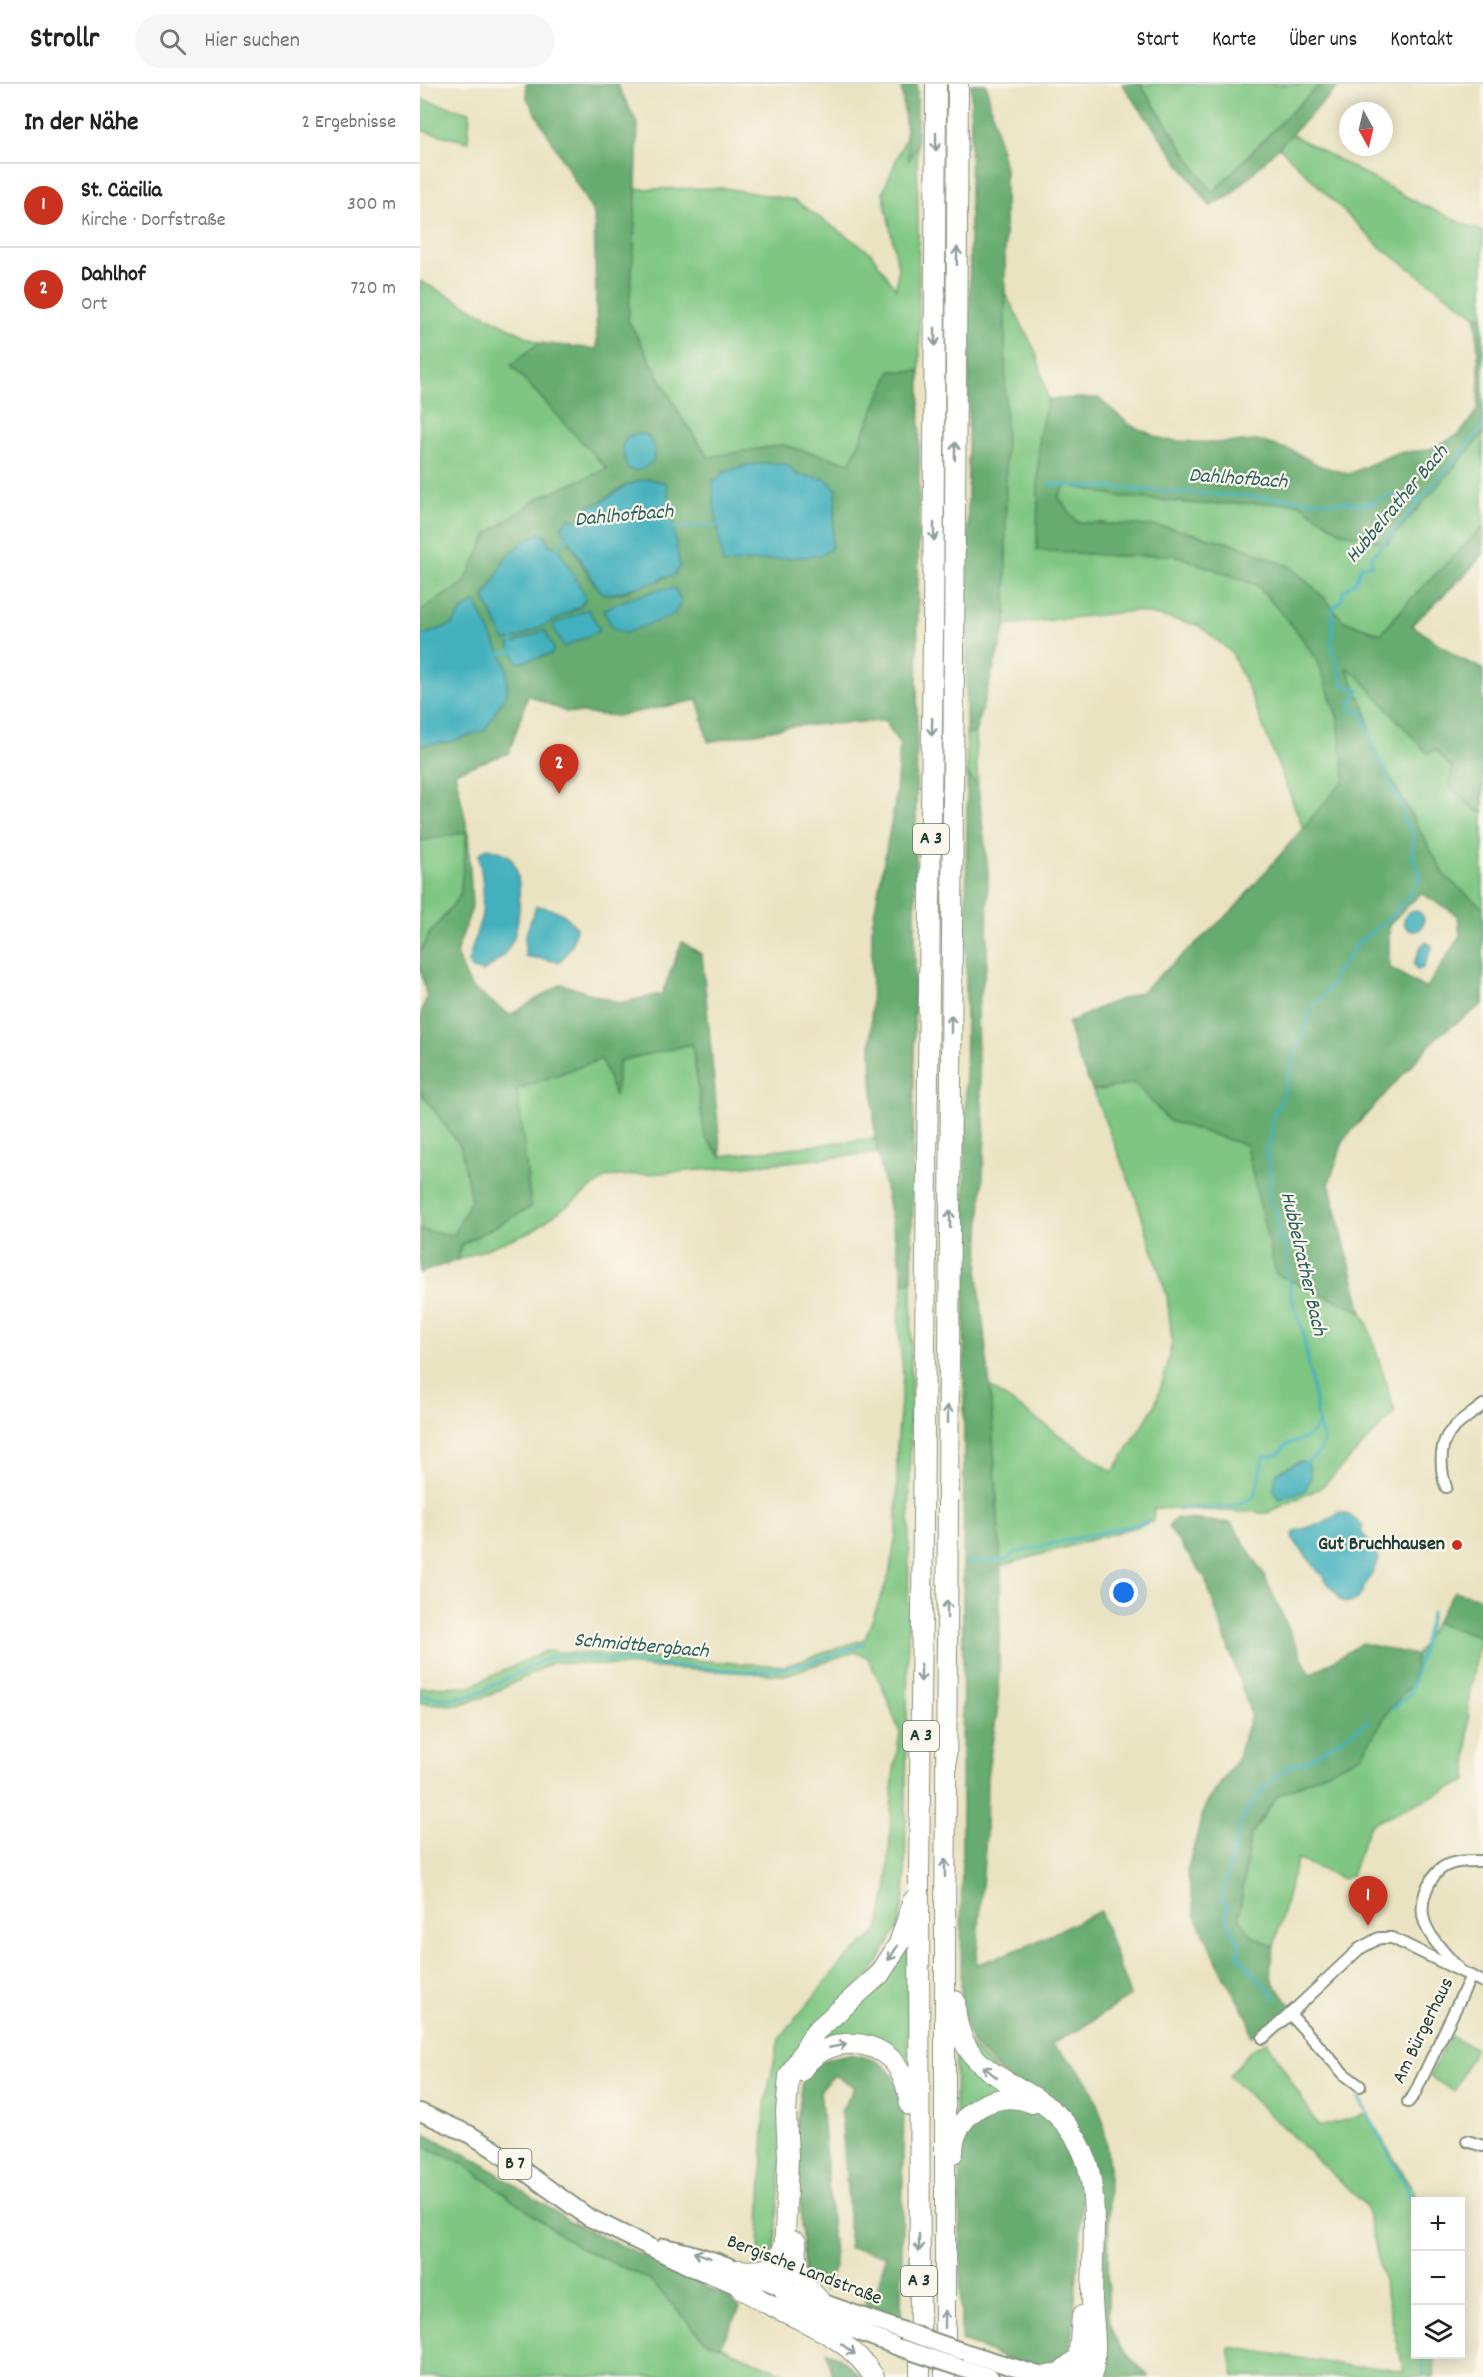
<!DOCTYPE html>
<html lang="de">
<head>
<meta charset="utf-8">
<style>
  body { margin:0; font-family:Dekko,sans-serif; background:#f6f6f6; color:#222 }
  .controls { position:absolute; right:18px; bottom:18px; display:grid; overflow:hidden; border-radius:0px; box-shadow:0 3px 15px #0003 }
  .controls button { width:54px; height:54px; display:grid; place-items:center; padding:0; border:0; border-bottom:2px solid #e0e0e0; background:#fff; color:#222; font:30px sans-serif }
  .compass { position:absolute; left:919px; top:18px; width:54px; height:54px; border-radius:50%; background:#fff; box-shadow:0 3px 15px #0003; rotate:172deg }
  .you { position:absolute; left:704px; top:1509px; width:21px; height:21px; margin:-15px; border:4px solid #fff; border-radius:50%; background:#1a73e8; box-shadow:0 0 0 9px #1a73e833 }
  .badge { display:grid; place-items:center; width:39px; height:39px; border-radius:50%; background:#c8321e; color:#fff; font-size:20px; font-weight:700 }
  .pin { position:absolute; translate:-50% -50px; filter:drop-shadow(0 2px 3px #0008) }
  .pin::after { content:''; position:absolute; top:32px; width:21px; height:18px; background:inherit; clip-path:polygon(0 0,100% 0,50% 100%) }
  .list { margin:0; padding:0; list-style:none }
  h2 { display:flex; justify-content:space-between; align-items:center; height:78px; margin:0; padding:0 24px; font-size:26px }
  h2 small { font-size:20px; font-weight:400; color:#767676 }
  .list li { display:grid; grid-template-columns:39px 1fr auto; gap:18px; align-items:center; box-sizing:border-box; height:84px; padding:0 24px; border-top:2px solid #e0e0e0 }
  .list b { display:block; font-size:22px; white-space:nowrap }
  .list p { margin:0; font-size:20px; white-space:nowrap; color:#767676 }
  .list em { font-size:20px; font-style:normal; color:#767676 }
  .icon { flex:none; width:33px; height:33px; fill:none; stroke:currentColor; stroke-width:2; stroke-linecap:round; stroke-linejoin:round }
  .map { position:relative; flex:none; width:1063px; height:2293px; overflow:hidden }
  header { display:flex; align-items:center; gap:36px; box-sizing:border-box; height:84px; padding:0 30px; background:#fff; border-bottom:2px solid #e0e0e0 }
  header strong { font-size:28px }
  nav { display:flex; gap:33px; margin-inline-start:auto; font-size:21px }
  .search { width:420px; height:54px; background:#f6f6f6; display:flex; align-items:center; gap:15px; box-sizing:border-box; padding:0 21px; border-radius:33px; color:#767676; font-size:22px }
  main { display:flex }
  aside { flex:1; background:#fff }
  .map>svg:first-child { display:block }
  .green { fill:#7ec682; stroke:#4e825b; stroke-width:1.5 }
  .forest { fill:#66ab70; stroke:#427452; stroke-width:1.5; fill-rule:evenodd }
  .water { fill:#42b1bd; stroke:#307778; stroke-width:1.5 }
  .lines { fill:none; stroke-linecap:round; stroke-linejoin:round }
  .stream { stroke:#42b1bd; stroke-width:3 }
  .minor-casing { stroke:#84907b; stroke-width:14 }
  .primary-casing { stroke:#84907b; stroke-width:20 }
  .motorway-casing { stroke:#84907b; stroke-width:22 }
  .minor { stroke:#fff; stroke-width:10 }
  .primary { stroke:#fff; stroke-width:16 }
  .motorway { stroke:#fff; stroke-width:20 }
  .primary-bridge-casing { stroke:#84907b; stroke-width:20; stroke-linecap:butt }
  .primary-bridge { stroke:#fff; stroke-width:16 }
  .oneway { stroke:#8f9e9a }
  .poi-dot { fill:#c8321e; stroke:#fbf7ec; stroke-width:2 }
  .labels { text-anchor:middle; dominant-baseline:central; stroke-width:4.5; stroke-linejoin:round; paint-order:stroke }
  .shield { fill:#fbf7ec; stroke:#61756b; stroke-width:1.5 }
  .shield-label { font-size:18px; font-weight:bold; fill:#1f3d34 }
  .poi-label { font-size:20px; font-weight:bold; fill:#1f3d34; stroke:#fbf7ec; text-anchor:end }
  .street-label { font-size:20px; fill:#1f3d34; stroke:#fbf7ec }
  .water-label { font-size:21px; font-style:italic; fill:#2a605d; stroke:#fbf7ec }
</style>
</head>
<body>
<header>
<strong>Strollr</strong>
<div class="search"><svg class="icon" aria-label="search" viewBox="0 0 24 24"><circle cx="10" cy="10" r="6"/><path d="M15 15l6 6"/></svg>Hier suchen</div>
<nav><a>Start</a><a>Karte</a><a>Über uns</a><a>Kontakt</a></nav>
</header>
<main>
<aside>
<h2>In der Nähe<small>2 Ergebnisse</small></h2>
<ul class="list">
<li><span class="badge">1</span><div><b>St. Cäcilia</b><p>Kirche · Dorfstraße</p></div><em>300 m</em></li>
<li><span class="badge">2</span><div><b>Dahlhof</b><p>Ort</p></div><em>720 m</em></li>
</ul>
</aside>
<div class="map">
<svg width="1063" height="2293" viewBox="0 0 1063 2293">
  <rect width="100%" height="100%" fill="#fbf7ec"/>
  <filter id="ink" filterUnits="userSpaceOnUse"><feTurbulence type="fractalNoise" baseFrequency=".0167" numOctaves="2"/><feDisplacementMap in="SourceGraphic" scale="12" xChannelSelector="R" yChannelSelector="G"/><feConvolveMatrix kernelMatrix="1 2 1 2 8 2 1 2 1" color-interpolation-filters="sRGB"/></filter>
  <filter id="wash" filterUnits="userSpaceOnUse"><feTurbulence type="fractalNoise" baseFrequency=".008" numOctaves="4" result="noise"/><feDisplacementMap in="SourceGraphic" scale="24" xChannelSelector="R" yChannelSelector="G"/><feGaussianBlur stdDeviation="1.35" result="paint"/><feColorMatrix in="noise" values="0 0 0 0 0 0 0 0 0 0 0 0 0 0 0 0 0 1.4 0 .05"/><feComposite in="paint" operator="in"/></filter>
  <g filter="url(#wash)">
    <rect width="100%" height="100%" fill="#eae3c2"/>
    <g class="green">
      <path d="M720,0h181l-29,27 -80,82z"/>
      <path d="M0,15l50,13 -2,30 -48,-12z"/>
      <path d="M487,50l2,25 8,-14 3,226h-29l-41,92 -68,-18 -73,12 -26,-37 -55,-100 8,-131 89,-1 69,12 77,53 25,36 2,-22 -15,-75z"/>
      <path d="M871,50l129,70 63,28v85l-7,-1 -96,-69 -101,-100z"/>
      <path d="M0,197l119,62 -28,22 96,104 -68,29 -51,36 -24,49 -44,28z"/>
      <path d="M585,209l31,59 12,47 -9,37 -2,113 78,7 60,-1 82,30 39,45 22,31 20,58 8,60 -43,49 -55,-140 -17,-36 -33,-27 -63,-14 -129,14z"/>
      <path d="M1063,350v93l-73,73 -29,34 -39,-14 -18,-23 -35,-31 -55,-22 -67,-17 -90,-5 -19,-25 8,-12 58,12 76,7 98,-1 43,29 45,12z"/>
      <path d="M925,581l15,13 67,75 9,-3 16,18 23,42 8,2v96l-37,-31 -73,-130 -8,-38z"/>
      <path d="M555,649l3,53 -11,-13 -1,-39z"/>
      <path d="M48,747l-8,65 -31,39 -9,18v-112z"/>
      <path d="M272,960l13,93 16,19 154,-18 2,15 -161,16 -109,8 -75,54 -74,29 3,-15 70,-38 -14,-118 85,-30 13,36 4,-34z"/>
      <path d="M715,999l34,38 77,24 30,129 86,38 6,13 27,87 -74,76 -54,25 -113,-5 -1,14 -152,44 -11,-179 123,85 41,-65 13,-39 5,-27 -5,-45 -31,-98 -43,-107z"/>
      <path d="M0,1007l41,56 10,53 -17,35 -34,-5z"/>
      <path d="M484,1198h8l-7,609 -6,34 -26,46 -78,82 -12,85 -8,108 -3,11 -18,10 5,-16 6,-147 14,-65 63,-77 36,-31 9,-40 6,-115 7,-43 -17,-45 -16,-31 -12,-5 -70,23 -231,-13 -64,33 -32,10 -38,-2v-16l50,-1 76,-35 239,15 80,-27 24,-64 8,-46v-82l6,-72 -5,-53z"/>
      <path d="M1015,1539l48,14v2l-3,-2 -11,58 -2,86 -97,43 -19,51 -8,4 -46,-20 -23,88 -23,-12 -12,-18 11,-81 27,-40 84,-40 29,-48 22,-24 4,-29z"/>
      <path d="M488,1849v141l-20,-27 -77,3z"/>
      <path d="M536,1947l61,62 -62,32z"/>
      <path d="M1030,1952l25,12 -21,44 -24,-16z"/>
      <path d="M847,1957l52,86 48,-13 50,82 19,5 -20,1v152l19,1 -1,22h-200l-5,-30 127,20h26l22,5 -38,-166 -137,-130 22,-26z"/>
      <path d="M0,2061l41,17 115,84 73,33 56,61 87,37h-372z"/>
    </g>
    <g class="forest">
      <path d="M106,0h91l21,41 -4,121 -6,74 55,100 25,37 74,-12 68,18 41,-92h29l-8,911h-8l-29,-144 -4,-84 1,-129 23,-123 5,-57 -15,-24 -92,5 -85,16 -10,-42 -81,16 -51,-4 -38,-17 -19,58 -54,19 13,59 4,76 -16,47 15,33 39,28 52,-31 57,19 43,-9 20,-52 20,13 19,201 -16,-19 -13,-93 -73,17 -4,35 -14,-37 -84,30 14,118 -70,38 -3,15 -38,13v-43l34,5 17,-35 -10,-53 -41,-56v-53l3,-4c-3,-12 -3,-25 4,-36l-7,-31v-14l9,-18 31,-39 7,-64 -47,9v-96l30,-3 45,-32 12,-18v-25l-32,-65 -13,9 -10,14 -32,11v-25l44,-28 24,-49 51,-36 68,-29 -96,-104 28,-22 58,6 -3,-135 -67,-116zM366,380l11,11 29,4 11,11 -6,58 -40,9 -68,7 -10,-83 6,-2 3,-6 26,-8zM228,395l18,4 13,84c-8,11 -23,14 -36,18 -11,4 -26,11 -37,9 -14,-3 -34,-53 -44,-66l8,-10 7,3 6,-3 2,-8 4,-5 11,-2 25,-18zM127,459l4,3h3l30,47 -3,14 -57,28 -19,6 -21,-44 10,-15 11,-24z"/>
      <path d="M481,0h16v61l-8,15z"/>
      <path d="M551,0h15l19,85 1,456 -31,108 -9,1z"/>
      <path d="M702,0h18l72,109 80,-82 29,-27h20l-111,112 -20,10z"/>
      <path d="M1056,232l7,1v117l-96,110 -46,-12 -43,-29 -98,1 -76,-7 -58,-12 -8,12 19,25 90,5 67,17 55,22 35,31 18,23 39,14 29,-34 73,-73v27l-17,20 -54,51 47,33 24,11v143l-8,-2 -25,-24 2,-18 -16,-18 -9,3 -67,-75 -14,-11 19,42 8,38 73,130 37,31v96l-45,32 -94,103 -15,44 33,129 -86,-38 -30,-129 -77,-24 -34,-38 -42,8 -16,-35 -9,-33 37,-18 36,-13 91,-81 113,-132 -7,-60 -20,-58 -22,-31 -39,-45 -82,-30 -60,1 -78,-6 2,-114 9,-37 50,-1 32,27 34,15 49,3 46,-2 34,10 27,15 29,8 47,-21 32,-3 32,-16 18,-25 1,-36zM1001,809l37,22 2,21 -34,53 -37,-22v-43z"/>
      <path d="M547,690l11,12 10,85 -1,91 -10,50 1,51 7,71 -7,142 12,111 11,179 -3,140 -11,71 -1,57 -10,131 51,-19 73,-35 30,85 -52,34 -27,14 24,21 17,24 11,32 6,45 -1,150 10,28 31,33h-39l-10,-14 -9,-199 -119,-121 -11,-32z"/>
      <path d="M756,1434l55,5 32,50 47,102 52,-32 54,12 -4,29 -22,24 -29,48 -84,40 -27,40 -11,81 12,18 23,12c-8,31 -3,35 18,59l-27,24 -14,6 -2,-16 -25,-43 -28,-61 -9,-45 18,-65 32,-47 14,-44 -46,-137 -37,-51z"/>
      <path d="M1034,1507l26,7 3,-1v40l-48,-14z"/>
      <path d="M429,1970c37,6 40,13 55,45l-3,220 -37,-10 4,-19h9l9,-35 -37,-7v-32l-8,-105 14,-24 -20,-12 -15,14 15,178 -10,24 -21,-17 -8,-145 7,-50 12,-13 15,-8z"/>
      <path d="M583,2020c10,2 23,2 32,6 59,29 47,109 42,162 -2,27 -4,55 -8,82l-21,16 -30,-6 -57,-24 -2,-187c5,-30 19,-36 44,-49z"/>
      <path d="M0,2048l55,27 94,62 92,43 65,33 14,11 -20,39 -15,-7 -56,-61 -73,-33 -115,-84 -41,-17z"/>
      <path d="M407,2268l11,4 23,21h-28z"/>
    </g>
    <g class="water">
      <path d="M219,350l8,1 8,14 -2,12c-8,7 -15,13 -26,7l-5,-22 6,-10z"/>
      <path d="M348,379l19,1 10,11 29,4 11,11 -6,58 -9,7 -99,9 -10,-68v-16l6,-1 3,-6 26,-8z"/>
      <path d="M228,395l18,4 14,84 -5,5 1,3 -12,2 -5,4 -44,12 -9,1 -6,-3 -38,-63 7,-11 2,3h8l6,-4v-8c6,-4 13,-3 18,-7 16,-11 25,-18 45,-22z"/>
      <path d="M120,449l6,3 3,9 9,3 26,45 1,7c-5,10 -68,40 -80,41l-21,-44 10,-15 11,-24 21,-18z"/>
      <path d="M239,505h16l6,12 -7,14 -49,18 -12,-5 -10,-18c17,-10 38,-14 56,-21z"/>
      <path d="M55,518l32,65v25l-22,38 -35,12 -30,3v-109l32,-11 10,-14z"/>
      <path d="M168,525l11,19v3l-35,16 -12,-22z"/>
      <path d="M125,546l9,20 -3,4 -33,9 -9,-18z"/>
      <path d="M67,764c7,2 17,3 22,8 15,15 11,62 5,81 -6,16 -18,26 -31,35l-11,-3 -4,-7 14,-47 1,-29 -4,-32z"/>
      <path d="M116,822c20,3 28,5 40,22l-4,17 -12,17 -35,-6v-19z"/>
      <circle cx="994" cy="837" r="10"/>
      <path d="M1006,858l5,3 1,3 -9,20 -6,2 -3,-6 8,-19z"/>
      <path d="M880,1377l8,1 3,15 -6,14 -26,8 -5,-9 2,-17z"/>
      <path d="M919,1428l7,1 17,12 -2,5c4,9 16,19 18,30l-21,39 -8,4 -8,-2 -50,-63 2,-6 30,-10z"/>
    </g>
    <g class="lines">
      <g class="stream">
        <path d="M630,400l320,20 17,-9 34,3"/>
        <path d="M251,444l48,-3"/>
        <path d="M136,466l13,-15"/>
        <path d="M79,570l13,-2 1,-16"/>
        <path d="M997,799c8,-11 -3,-16 -4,-27 -1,-16 6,-22 -10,-35l1,-9 -30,-65 -12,-35 -12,-2 1,-7 8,-13 -16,-6 -11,-36 1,-40 9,-8 1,-9 13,-10 5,-15 11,-1 -1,-7 112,-131"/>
        <path d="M886,1379l14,-11 4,-12 -5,-15 -16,-93 -12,-36 -1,-14 -3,-5 -1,-35 -7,-1 -2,-29 -9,-16 3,-13 -5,-34 4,-3 3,-31 8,-15 7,-21 3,-17 18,-42 1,-9 23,-28 -1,-4 25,-35 35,-28 17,-19 5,-9"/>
        <path d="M758,1424c18,-2 68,6 77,-15 5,-11 4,-25 9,-37h8l8,-3 6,-8 21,-7 12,-13"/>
        <path d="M547,1478l40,-2 7,-7 136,-32"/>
        <path d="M0,1611l24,4 30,-4 74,-37 12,-2 191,16 33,-4 29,-6 51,-18"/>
        <path d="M973,1624l17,-14 22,-82"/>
        <path d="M857,1915l-40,-45 4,-7 -15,-31 2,-9 -7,-7 20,-80 23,-32 27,-23 13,-2 65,-42"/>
        <path d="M939,2014l48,89 9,28"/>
        <path d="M1003,2291l1,-21"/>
      </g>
    </g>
  </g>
  <g filter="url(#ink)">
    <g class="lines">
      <defs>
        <g id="minor">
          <path d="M1026,1403c-5,-14 -7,-37 1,-51 8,-12 25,-22 36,-31"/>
          <path d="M1038,1884c-12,-14 -27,-28 -33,-45 -7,-18 2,-44 17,-55 12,-8 28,-7 41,-7"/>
          <path d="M843,1954l27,-24"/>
          <path d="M940,2002l-16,-12 -54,-60 69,-65 20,-11h13l91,44"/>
          <path d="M988,2018l6,-7 57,-119"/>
          <path d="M1047,2057l16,5"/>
        </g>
        <g id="primary">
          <path d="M0,2028l49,22 23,14 96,69 105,51 63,25"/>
          <path d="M244,2163c42,8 79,25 119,41 39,15 78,28 118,42"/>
          <path d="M371,2222l110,42"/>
          <path d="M541,2267l84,26"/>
          <path d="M541,2284l29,9"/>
        </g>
        <g id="motorway">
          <path d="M535,1917c1,82 74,75 113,126 12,15 20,34 23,54 6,35 1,83 1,119 1,25 7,53 -1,77"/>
          <path d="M381,1987c20,-32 67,-37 93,-9 10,12 14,27 16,43"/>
          <path d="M533,2069c-1,-39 44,-66 79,-50"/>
          <path d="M376,2158c1,31 4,39 26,61"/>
          <path d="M318,2186c21,2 39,1 45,-22"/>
          <path d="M323,2205c43,30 102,40 131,88"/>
          <path d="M374,2223l-11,-19 5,-131 -2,-45 3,-36 26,-44 65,-58 19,-30 14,-43"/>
          <path d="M500,2293l-1,-499 14,-1243 3,-551"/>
          <path d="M525,2293v-451l13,-1842"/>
          <path d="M624,2293l16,-4 19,-16"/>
          <path d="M657,2293l5,-61"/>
        </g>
      </defs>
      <use href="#minor" class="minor-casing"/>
      <use href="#primary" class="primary-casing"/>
      <use href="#motorway" class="motorway-casing"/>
      <use href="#minor" class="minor"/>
      <use href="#primary" class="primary"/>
      <use href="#motorway" class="motorway"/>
      <defs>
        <g id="primary-bridge">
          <path d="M481,2246l60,21"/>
          <path d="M481,2264l60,20"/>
        </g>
      </defs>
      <use href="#primary-bridge" class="primary-bridge-casing"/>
      <use href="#primary-bridge" class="primary-bridge"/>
    </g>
    <defs><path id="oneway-shaft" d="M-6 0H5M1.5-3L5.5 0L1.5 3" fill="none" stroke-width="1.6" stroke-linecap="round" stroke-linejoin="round" transform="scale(1.5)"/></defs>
    <g class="oneway">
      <use href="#oneway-shaft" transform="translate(516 58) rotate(90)"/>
      <use href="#oneway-shaft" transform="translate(537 172) rotate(-89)"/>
      <use href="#oneway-shaft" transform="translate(515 253) rotate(90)"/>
      <use href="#oneway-shaft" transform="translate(535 367) rotate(-89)"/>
      <use href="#oneway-shaft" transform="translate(514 448) rotate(90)"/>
      <use href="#oneway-shaft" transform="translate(512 643) rotate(91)"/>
      <use href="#oneway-shaft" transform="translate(531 940) rotate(-90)"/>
      <use href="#oneway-shaft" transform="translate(530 1135) rotate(-90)"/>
      <use href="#oneway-shaft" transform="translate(528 1330) rotate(-90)"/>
      <use href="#oneway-shaft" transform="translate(527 1525) rotate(-90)"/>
      <use href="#oneway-shaft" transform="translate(501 1589) rotate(91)"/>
      <use href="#oneway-shaft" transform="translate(525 1784) rotate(-90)"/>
      <use href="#oneway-shaft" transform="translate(473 1869) rotate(123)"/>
      <use href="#oneway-shaft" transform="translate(418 1962) rotate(-11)"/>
      <use href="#oneway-shaft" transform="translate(570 1988) rotate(-141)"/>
      <use href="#oneway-shaft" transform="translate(499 2159) rotate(90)"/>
      <use href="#oneway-shaft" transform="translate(282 2171) rotate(-162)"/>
      <use href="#oneway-shaft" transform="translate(525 2235) rotate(-90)"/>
      <use href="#oneway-shaft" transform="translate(428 2265) rotate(38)"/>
    </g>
  </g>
  <circle class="poi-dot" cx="1037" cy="1461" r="6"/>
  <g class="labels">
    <g class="shield">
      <rect x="493" y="740" width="36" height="30" rx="4.5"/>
      <rect x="483" y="1637" width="36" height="30" rx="4.5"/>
      <rect x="78.5" y="2065" width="33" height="30" rx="4.5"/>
      <rect x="481" y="2182" width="36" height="30" rx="4.5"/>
    </g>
    <g class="shield-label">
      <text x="511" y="755">A 3</text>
      <text x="501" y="1652">A 3</text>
      <text x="95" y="2080">B 7</text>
      <text x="499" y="2197">A 3</text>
    </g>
    <g class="poi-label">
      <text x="1025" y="1461">Gut Bruchhausen</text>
    </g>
    <g class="street-label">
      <text transform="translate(1004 1947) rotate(-64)">Am Bürgerhaus</text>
      <text transform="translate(384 2187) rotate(21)">Bergische Landstraße</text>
    </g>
    <g class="water-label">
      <text transform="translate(818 396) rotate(4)">Dahlhofbach</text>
      <text transform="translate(978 421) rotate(-50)">Hubbelrather Bach</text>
      <text transform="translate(204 433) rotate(-5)">Dahlhofbach</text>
      <text transform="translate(882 1180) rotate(77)">Hubbelrather Bach</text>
      <text transform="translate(221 1563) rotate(5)">Schmidtbergbach</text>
    </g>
  </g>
</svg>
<div class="controls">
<button>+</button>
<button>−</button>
<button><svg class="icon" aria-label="layers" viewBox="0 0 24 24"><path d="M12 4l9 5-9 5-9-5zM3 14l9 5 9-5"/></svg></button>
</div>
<svg class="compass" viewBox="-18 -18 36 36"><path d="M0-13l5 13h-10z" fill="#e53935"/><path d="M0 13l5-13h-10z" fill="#767676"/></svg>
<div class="you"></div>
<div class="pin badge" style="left:948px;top:1842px">1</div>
<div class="pin badge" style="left:139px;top:710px">2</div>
</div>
</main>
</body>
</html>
